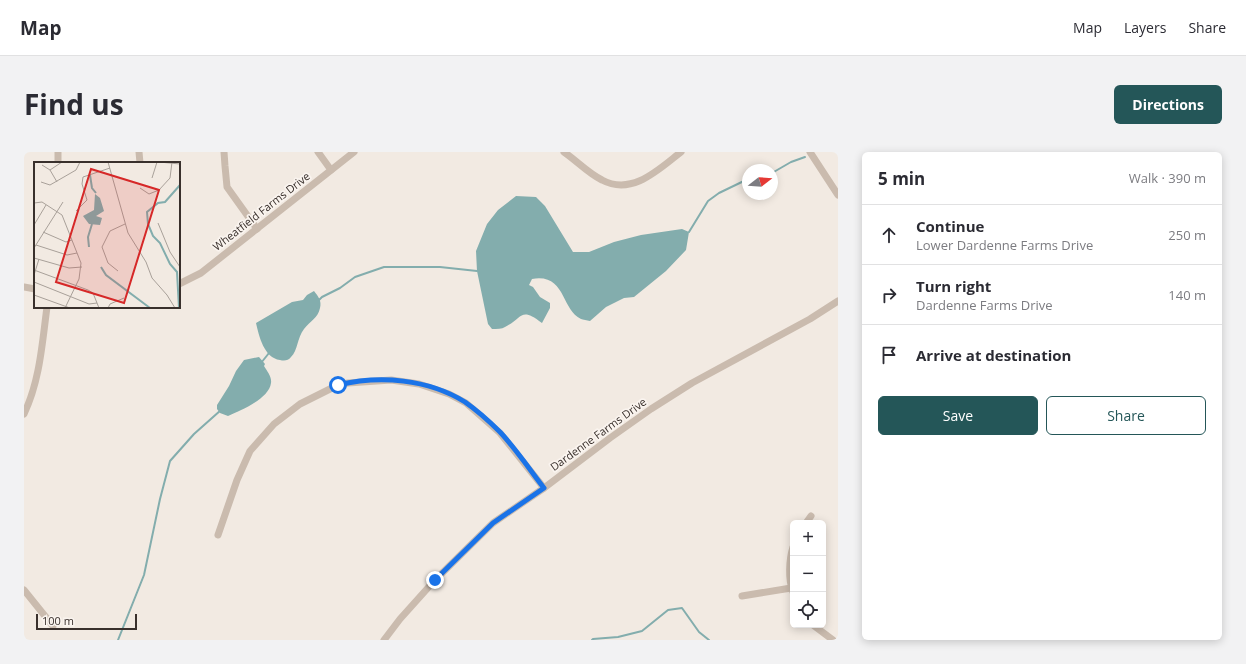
<!DOCTYPE html>
<html lang="en">
<head>
<meta charset="utf-8">
<style>
  body { margin:0; font-family:"Open Sans",sans-serif; background:#f2f2f3; color:#2b2b33 }
  .controls { position:absolute; right:12px; bottom:12px; display:grid; overflow:hidden; border-radius:6px; box-shadow:0 2px 10px #0003 }
  .controls button { width:36px; height:36px; display:grid; place-items:center; padding:0; border:0; border-bottom:1px solid #e1e1e2; background:#fff; color:#2b2b33; font:20px sans-serif }
  .compass { position:absolute; left:718px; top:12px; width:36px; height:36px; border-radius:50%; background:#fff; box-shadow:0 2px 10px #0003; rotate:73deg }
  .scale { position:absolute; left:12px; bottom:10px; width:101px; box-sizing:border-box; padding-left:4px; border:2px solid #39302c; border-top:0; font-size:11px; line-height:14px; white-space:nowrap; color:#39302c; -webkit-text-stroke:3px #faf4ef; paint-order:stroke }
  .stop { position:absolute; width:12px; height:12px; margin:-9px; border:3px solid #1a73e8; border-radius:50%; background:#fff }
  .stop.end { background:#1a73e8; border-color:#fff; box-shadow:0 1px 4px #0008 }
  .list { margin:0; padding:0; list-style:none }
  h2 { display:flex; justify-content:space-between; align-items:center; height:52px; margin:0; padding:0 16px; font-size:17px }
  h2 small { font-size:13px; font-weight:400; color:#7c7c81 }
  .list li { display:grid; grid-template-columns:26px 1fr auto; gap:12px; align-items:center; box-sizing:border-box; height:60px; padding:0 16px; border-top:1px solid #e1e1e2 }
  .list b { display:block; font-size:15px; white-space:nowrap }
  .list p { margin:0; font-size:13px; white-space:nowrap; color:#7c7c81 }
  .list em { font-size:13px; font-style:normal; color:#7c7c81 }
  .actions { display:flex; gap:8px; padding:12px 16px }
  .actions a { flex:1; padding:9px 0; border:1px solid #245658; border-radius:6px; text-align:center; font-size:14px; color:#245658 }
  .actions .main { background:#245658; color:#fff }
  .icon { flex:none; width:22px; height:22px; fill:none; stroke:currentColor; stroke-width:2; stroke-linecap:round; stroke-linejoin:round }
  .map { position:relative; flex:none; width:814px; height:488px; overflow:hidden; border-radius:6px }
  header { display:flex; align-items:center; gap:24px; box-sizing:border-box; height:56px; padding:0 20px; background:#fff; border-bottom:1px solid #e1e1e2 }
  header strong { font-size:19px }
  nav { display:flex; gap:22px; margin-inline-start:auto; font-size:14px }
  .intro { display:flex; align-items:center; justify-content:space-between; box-sizing:border-box; height:96px; padding:0 24px }
  h1 { margin:0; font-size:28px }
  .button { padding:10px 18px; border-radius:6px; background:#245658; color:#fff; font-size:14px; font-weight:700 }
  main { display:flex; gap:24px; padding:0 24px }
  aside { flex:1; background:#fff; border-radius:6px; box-shadow:0 2px 10px #0003 }
  .map>svg:first-child { display:block }
  .water { fill:#83adad }
  .lines { fill:none; stroke-linecap:round; stroke-linejoin:round }
  .stream { stroke:#83adad; stroke-width:2 }
  .street { stroke:#cabbae; stroke-width:7 }
  .route { stroke:#1a73e8; stroke-width:5 }
  .labels { text-anchor:middle; dominant-baseline:central; stroke-width:3.5; stroke-linejoin:round; paint-order:stroke }
  .street-label { font-size:11px; fill:#39302c; stroke:#faf4ef }
  .inset-river { fill:none; stroke:#83adad; stroke-width:2 }
  .inset-road { fill:none; stroke:#a8a099; stroke-width:1 }
  .view { fill:#d62828; fill-opacity:0.15; stroke:#d62828; stroke-width:2 }
  .inset-edge { fill:none; stroke:#39302c; stroke-width:2 }
</style>
</head>
<body>
<header>
<strong>Map</strong>
<nav><a>Map</a><a>Layers</a><a>Share</a></nav>
</header>
<div class="intro"><h1>Find us</h1><a class="button">Directions</a></div>
<main>
<div class="map">
<svg width="814" height="488" viewBox="0 0 814 488">
  <rect width="100%" height="100%" fill="#f2eae2"/>
  <g class="water">
    <path d="M492,44l20,1 9,9 28,46h16l25,-10 27,-7 41,-6 7,3 -3,18 -20,21 -32,26 -10,1 -18,9 -16,14c-3,-1 -7,-1 -9,-2 -20,-9 -15,-46 -49,-40l-3,6 4,2 7,10 10,6v5l-8,15c-22,-17 -19,-5 -37,4 -3,2 -8,2 -13,2l-4,-5 -11,-53 -1,-20 11,-27 11,-14z"/>
    <path d="M290,139c4,5 8,10 6,17 -2,10 -10,13 -16,21 -7,9 -6,21 -13,28 -3,4 -7,4 -11,3 -16,-2 -21,-24 -24,-37l36,-21 11,-2 4,-5z"/>
    <path d="M235,205l6,7 -1,2c3,5 8,11 7,17 -2,16 -30,27 -43,33l-8,-3 -3,-4v-4l12,-19 7,-15 8,-11z"/>
  </g>
  <g class="lines">
    <g class="stream">
      <path d="M748,21l19,-11 14,-5"/>
      <path d="M665,80l19,-31 11,-8 29,-14"/>
      <path d="M295,148l3,-3 18,-9 15,-11 29,-10h56l37,4"/>
      <path d="M237,211l8,-10"/>
      <path d="M94,488l26,-65 16,-76 10,-38 24,-27 27,-24"/>
      <path d="M568,488l1,-1 25,-2 24,-6 26,-21 14,-2 17,24 10,8"/>
    </g>
    <g class="street">
      <path d="M115,0l1,11"/>
      <path d="M200,0l1,14 2,21 30,42"/>
      <path d="M294,0l13,18"/>
      <path d="M540,0c13,9 24,21 38,28 30,16 56,-10 79,-28"/>
      <path d="M786,0l28,43"/>
      <path d="M34,11v-11"/>
      <path d="M155,132l22,-11 153,-121"/>
      <path d="M0,135l11,2"/>
      <path d="M0,262c16,-34 18,-70 23,-107"/>
      <path d="M782,371l5,-7"/>
      <path d="M194,383l19,-55 13,-29 24,-27 26,-20 38,-19 10,-2 43,-3 28,4 30,10 17,9 34,30 44,55"/>
      <path d="M769,395c-4,13 -5,32 0,45"/>
      <path d="M0,438l29,36"/>
      <path d="M718,444l49,-8"/>
      <path d="M789,473l20,15"/>
      <path d="M360,488l16,-21 35,-39 58,-57 51,-35 66,-50 41,-29 41,-26 118,-64 28,-18"/>
    </g>
  </g>
  <g class="lines">
    <path class="route" d="M314,233c42,-10 90,-6 127,17 10,7 27,22 35,30 16,17 30,38 44,56l-51,35 -58,57"/>
  </g>
  <g class="labels">
    <g class="street-label">
      <text transform="translate(237 59) rotate(-38)">Wheatfield Farms Drive</text>
      <text transform="translate(574 282) rotate(-36)">Dardenne Farms Drive</text>
    </g>
  </g>
  <g transform="translate(10 10)">
    <rect width="146" height="146" fill="#f2eae2"/>
    <path d="M61,32l5,4 4,13 -8,5 6,2 -2,7 -11,-1 -6,-8 11,-6z" fill="#83adad"/>
    <path class="inset-river" d="M56,13l2,13 4,5M55,85l-1,-10 4,-13M67,105l5,8 44,33M145,146l-2,-36 -7,-8 -10,-21 -7,-7 -5,-12 -1,-12 11,-9 7,-1 15,-17"/>
    <path class="inset-road" d="M74,0l20,71 18,29 6,16 15,17 8,13M125,0l21,2M8,3l8,5 7,12M16,8l12,-8M118,16l5,-16M7,20l9,3 26,-15 4,-8M106,26l9,6 10,-4 11,-12 2,-16M0,41l8,-1 20,13 19,48 -2,16 -14,29M42,49l11,-11 -5,-16 1,-7 27,-9M124,61l12,29 10,15M0,63l12,-20M9,70l23,10 6,-2M2,83l31,10 10,-2M0,86l29,-46M0,96l35,10 13,-1M0,108l54,20 5,3 6,15M84,109l-10,-8 -6,-16 8,-16 15,-7M0,113l5,-16M0,120l55,22 8,-1M0,133l36,13M74,146l2,-4 14,-6"/>
    <path class="view" d="M57,7l68,21 -35,113 -68,-21z"/>
    <rect width="146" height="146" class="inset-edge"/>
  </g>
</svg>
<div class="controls">
<button>+</button>
<button>−</button>
<button><svg class="icon" aria-label="locate" viewBox="0 0 24 24"><circle cx="12" cy="12" r="6"/><path d="M12 2v4M12 18v4M2 12h4M18 12h4"/></svg></button>
</div>
<svg class="compass" viewBox="-18 -18 36 36"><path d="M0-13l5 13h-10z" fill="#e53935"/><path d="M0 13l5-13h-10z" fill="#7c7c81"/></svg>
<div class="scale">100 m</div>
<div class="stop" style="left:314px;top:233px"></div>
<div class="stop end" style="left:411px;top:428px"></div>
</div>
<aside>
<h2>5 min<small>Walk · 390 m</small></h2>
<ul class="list">
<li><svg class="icon" aria-label="ahead" viewBox="0 0 24 24"><path d="M12 20V5M6 11l6-6 6 6"/></svg><div><b>Continue</b><p>Lower Dardenne Farms Drive</p></div><em>250 m</em></li>
<li><svg class="icon" aria-label="right" viewBox="0 0 24 24"><path d="M7 20v-9h11M14 6l5 5-5 5"/></svg><div><b>Turn right</b><p>Dardenne Farms Drive</p></div><em>140 m</em></li>
<li><svg class="icon" aria-label="arrive" viewBox="0 0 24 24"><path d="M6 21V4h12l-3 4 3 4H6"/></svg><div><b>Arrive at destination</b></div></li>
</ul>
<div class="actions"><a class="main">Save</a><a>Share</a></div>
</aside>
</main>
</body>
</html>
